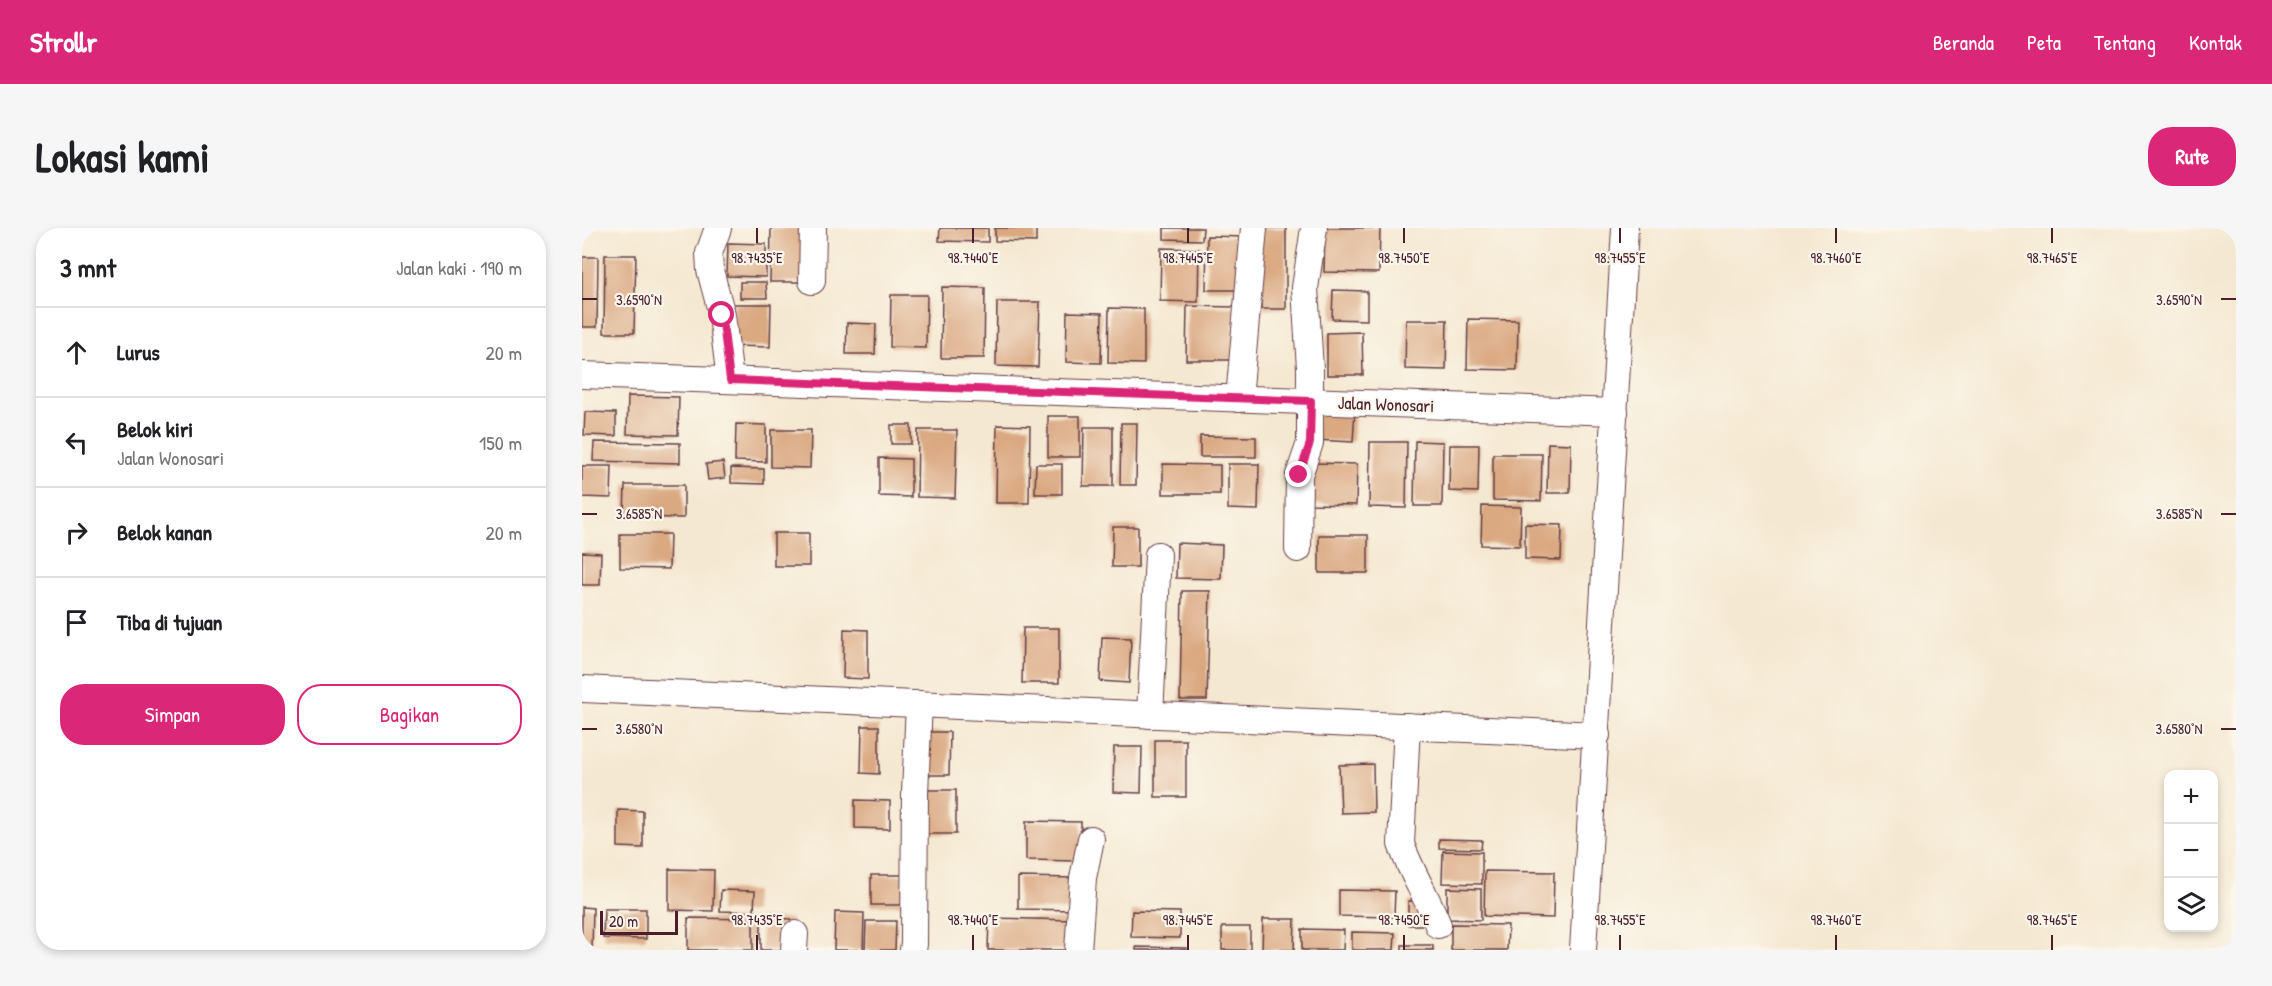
<!DOCTYPE html>
<html lang="id">
<head>
<meta charset="utf-8">
<style>
  body { margin:0; font-family:"Patrick Hand",sans-serif; background:#f6f6f6; color:#202124 }
  .controls { position:absolute; right:18px; bottom:18px; display:grid; overflow:hidden; border-radius:12px; box-shadow:0 3px 9px #0003 }
  .controls button { width:54px; height:54px; display:grid; place-items:center; padding:0; border:0; border-bottom:2px solid #e0e0e0; background:#fff; color:#202124; font:30px sans-serif }
  .scale { position:absolute; left:18px; bottom:15px; width:78px; box-sizing:border-box; padding-left:6px; border:3px solid #4a1f2b; border-top:0; font-size:16px; line-height:21px; white-space:nowrap; color:#4a1f2b; -webkit-text-stroke:4px #fbf7ec; paint-order:stroke }
  .stop { position:absolute; width:18px; height:18px; margin:-14px; border:4px solid #db2777; border-radius:50%; background:#fff }
  .stop.end { background:#db2777; border-color:#fff; box-shadow:0 2px 6px #0008 }
  .list { margin:0; padding:0; list-style:none }
  h2 { display:flex; justify-content:space-between; align-items:center; height:78px; margin:0; padding:0 24px; font-size:26px }
  h2 small { font-size:20px; font-weight:400; color:#757577 }
  .list li { display:grid; grid-template-columns:39px 1fr auto; gap:18px; align-items:center; box-sizing:border-box; height:90px; padding:0 24px; border-top:2px solid #e0e0e0 }
  .list b { display:block; font-size:22px; white-space:nowrap }
  .list p { margin:0; font-size:20px; white-space:nowrap; color:#757577 }
  .list em { font-size:20px; font-style:normal; color:#757577 }
  .actions { display:flex; gap:12px; padding:18px 24px }
  .actions a { flex:1; padding:14px 0; border:2px solid #db2777; border-radius:24px; text-align:center; font-size:21px; color:#db2777 }
  .actions .main { background:#db2777; color:#fff }
  .icon { flex:none; width:33px; height:33px; fill:none; stroke:currentColor; stroke-width:2; stroke-linecap:round; stroke-linejoin:round }
  .map { position:relative; flex:none; width:1654px; height:722px; overflow:hidden; border-radius:24px }
  header { display:flex; align-items:center; gap:36px; box-sizing:border-box; height:84px; padding:0 30px; background:#db2777; color:#fff }
  header strong { font-size:28px }
  nav { display:flex; gap:33px; margin-inline-start:auto; font-size:21px }
  .intro { display:flex; align-items:center; justify-content:space-between; box-sizing:border-box; height:144px; padding:0 36px }
  h1 { margin:0; font-size:42px }
  .button { padding:15px 27px; border-radius:24px; background:#db2777; color:#fff; font-size:21px; font-weight:700 }
  main { display:flex; gap:36px; padding:0 36px }
  aside { flex:1; background:#fff; border-radius:24px; box-shadow:0 3px 9px #0003 }
  .map>svg:first-child { display:block }
  .building { fill:#daa881 }
  .lines { fill:none; stroke-linecap:round; stroke-linejoin:round }
  .minor-casing { stroke:#643d44; stroke-width:28 }
  .minor { stroke:#fff; stroke-width:26 }
  .route { stroke:#db2777; stroke-width:8 }
  .ticks { fill:none; stroke:#4a1f2b; stroke-width:2 }
  .labels { text-anchor:middle; dominant-baseline:central; stroke-width:4.5; stroke-linejoin:round; paint-order:stroke }
  .street-label { font-size:18px; fill:#4a1f2b; stroke:#fbf7ec }
  .ticks-label { font-size:15px; text-anchor:middle; fill:#4a1f2b; stroke:#fbf7ec; stroke-width:4.5; stroke-linejoin:round; paint-order:stroke }
</style>
</head>
<body>
<header>
<strong>Strollr</strong>
<nav><a>Beranda</a><a>Peta</a><a>Tentang</a><a>Kontak</a></nav>
</header>
<div class="intro"><h1>Lokasi kami</h1><a class="button">Rute</a></div>
<main>
<aside>
<h2>3 mnt<small>Jalan kaki · 190 m</small></h2>
<ul class="list">
<li><svg class="icon" aria-label="ahead" viewBox="0 0 24 24"><path d="M12 20V5M6 11l6-6 6 6"/></svg><div><b>Lurus</b></div><em>20 m</em></li>
<li><svg class="icon" aria-label="left" viewBox="0 0 24 24"><path d="M17 20v-9H6M10 6l-5 5 5 5"/></svg><div><b>Belok kiri</b><p>Jalan Wonosari</p></div><em>150 m</em></li>
<li><svg class="icon" aria-label="right" viewBox="0 0 24 24"><path d="M7 20v-9h11M14 6l5 5-5 5"/></svg><div><b>Belok kanan</b></div><em>20 m</em></li>
<li><svg class="icon" aria-label="arrive" viewBox="0 0 24 24"><path d="M6 21V4h12l-3 4 3 4H6"/></svg><div><b>Tiba di tujuan</b></div></li>
</ul>
<div class="actions"><a class="main">Simpan</a><a>Bagikan</a></div>
</aside>
<div class="map">
<svg width="1654" height="722" viewBox="0 0 1654 722">
  <rect width="100%" height="100%" fill="#fbf7ec"/>
  <filter id="ink" filterUnits="userSpaceOnUse"><feTurbulence type="fractalNoise" baseFrequency=".0167" numOctaves="2"/><feDisplacementMap in="SourceGraphic" scale="12" xChannelSelector="R" yChannelSelector="G"/><feConvolveMatrix kernelMatrix="1 2 1 2 8 2 1 2 1" color-interpolation-filters="sRGB"/></filter>
  <filter id="wash" filterUnits="userSpaceOnUse"><feTurbulence type="fractalNoise" baseFrequency=".008" numOctaves="4" result="noise"/><feDisplacementMap in="SourceGraphic" scale="24" xChannelSelector="R" yChannelSelector="G"/><feGaussianBlur stdDeviation="1.35" result="paint"/><feColorMatrix in="noise" values="0 0 0 0 0 0 0 0 0 0 0 0 0 0 0 0 0 1.4 0 .05"/><feComposite in="paint" operator="in"/></filter>
  <g filter="url(#wash)">
    <rect width="100%" height="100%" fill="#f5e8d1"/>
    <g id="blocks">
      <g class="building">
        <path d="M189,0h39l-1,54h-39z"/>
        <path d="M358,0h48v14l-49,-1z"/>
        <path d="M413,0h41v14l-41,-1z"/>
        <path d="M582,0h39l-1,12 -38,-1z"/>
        <rect x="679" y="0" width="25" height="81"/>
        <path d="M743,0h55l-1,45 -55,-1z"/>
        <path d="M625,8l39,1 -1,53h-39z"/>
        <path d="M146,15l38,1v33l-39,-1z"/>
        <path d="M579,20l38,1 -1,53 -38,-1z"/>
        <path d="M23,27h31l-2,78h-30z"/>
        <path d="M0,29h16l-1,70h-15z"/>
        <path d="M158,54h26l1,16h-27z"/>
        <path d="M360,59l43,1 -1,70h-43z"/>
        <path d="M751,62l34,1v29l-35,-1z"/>
        <path d="M309,67h36l-1,53 -36,-1z"/>
        <path d="M415,74h43l-2,65 -42,-1z"/>
        <path d="M152,76h37l-1,43 -36,-1z"/>
        <path d="M605,78l48,1v53h-49z"/>
        <path d="M527,80l35,1v55l-36,-1z"/>
        <path d="M485,84l35,1 -1,50 -35,-1z"/>
        <path d="M886,91l50,1 -1,50 -50,-1z"/>
        <path d="M824,92h41l-1,50 -41,-1z"/>
        <path d="M265,95l29,1 -1,30h-29z"/>
        <path d="M780,104l1,43h-36v-42z"/>
        <path d="M46,168l51,1 -1,38 -51,-1z"/>
        <path d="M736,180l37,2 -2,32 -37,-2z"/>
        <path d="M3,184l31,1v23l-32,-1z"/>
        <rect x="466" y="188" width="32" height="41"/>
        <path d="M539,195h16l-1,62h-16z"/>
        <path d="M154,196l30,1v37l-31,-1z"/>
        <rect x="309" y="197" width="20" height="19"/>
        <path d="M415,197l33,1 -1,77h-33z"/>
        <path d="M502,199h29v59h-30z"/>
        <path d="M189,202h40l-1,38 -39,-1z"/>
        <path d="M336,202h39l-2,68 -38,-1z"/>
        <path d="M618,208l56,1v20h-56z"/>
        <path d="M833,213l28,1 -1,64h-28z"/>
        <path d="M12,214l86,1v20l-87,-2z"/>
        <path d="M788,214h37l-1,66 -37,-1z"/>
        <path d="M966,215l23,1 -1,49h-23z"/>
        <path d="M868,217h29l-1,47 -29,-1z"/>
        <path d="M911,226h49l-1,47 -48,-1z"/>
        <path d="M297,230l32,1v38l-32,-1z"/>
        <path d="M141,234l2,16 -17,2 -2,-16z"/>
        <path d="M729,235l46,1 -1,41 -46,-1z"/>
        <path d="M454,236h26v30h-27z"/>
        <path d="M581,236l57,1v29h-57z"/>
        <path d="M646,236h31l-1,46 -30,-1z"/>
        <path d="M0,238h30l-1,32 -29,-1z"/>
        <path d="M149,240l33,1v15l-33,-1z"/>
        <path d="M43,257h59v33l-60,-1z"/>
        <path d="M900,278l39,1 -1,39 -39,-1z"/>
        <path d="M943,296l37,1 -1,35 -36,-1z"/>
        <path d="M531,299h25v40h-26z"/>
        <rect x="192" y="305" width="35" height="33"/>
        <path d="M38,306h50l-1,35 -49,-1z"/>
        <rect x="737" y="307" width="49" height="38"/>
        <path d="M595,315l45,2 -1,34 -45,-1z"/>
        <path d="M0,324l19,1 -1,32h-18z"/>
        <path d="M600,363h28l-3,109h-27z"/>
        <path d="M441,400h36v55h-37z"/>
        <path d="M262,401l24,1v49l-25,-1z"/>
        <path d="M520,409l29,1 -2,45 -29,-2z"/>
        <path d="M280,498h17v48l-18,-1z"/>
        <path d="M347,504h21l-1,43h-21z"/>
        <rect x="573" y="512" width="31" height="57"/>
        <path d="M532,519h28l-1,46 -28,-1z"/>
        <path d="M791,536l1,48 -33,1 -2,-48z"/>
        <path d="M340,562h34v44h-33z"/>
        <path d="M273,572l35,1v28l-35,-1z"/>
        <path d="M36,582l25,1v37l-25,-1z"/>
        <path d="M444,593l55,1v39l-55,-1z"/>
        <path d="M857,611l43,1 -1,9 -42,-1z"/>
        <path d="M861,623l39,1v32l-40,-1z"/>
        <path d="M87,641l45,1 -1,41 -44,-1z"/>
        <path d="M903,643l69,1 -1,46 -69,-2z"/>
        <rect x="289" y="647" width="40" height="30"/>
        <path d="M436,649l58,1 -1,32 -57,-1z"/>
        <path d="M865,660l34,1v31l-34,-1z"/>
        <path d="M139,662l34,1 -1,21 -34,-1z"/>
        <path d="M757,662l56,1 -1,26 -55,-1z"/>
        <path d="M826,673l18,1v23h-18z"/>
        <path d="M0,679l11,1 -1,42h-10z"/>
        <path d="M22,681h42v30l-43,-1z"/>
        <path d="M550,683l48,1v26l-49,-1z"/>
        <path d="M253,684l29,1 -1,37h-29z"/>
        <path d="M106,690l65,1v31h-65z"/>
        <path d="M179,690l30,1v31h-30z"/>
        <path d="M407,690l86,2 -1,30h-86z"/>
        <path d="M681,691h32l-1,31h-32z"/>
        <path d="M284,693h30l-1,29h-30z"/>
        <path d="M869,696l57,1 -1,25h-56z"/>
        <rect x="640" y="699" width="28" height="23"/>
        <path d="M720,701l42,1 -1,20h-41z"/>
        <path d="M770,704l43,1 -1,17h-42z"/>
        <rect x="820" y="717" width="31" height="5"/>
        <path d="M554,719l51,1v2h-51z"/>
      </g>
    </g>
  </g>
  <g filter="url(#ink)">
    <use href="#blocks" fill-opacity="0" stroke="#643d44" stroke-width="1.5"/>
    <g class="lines">
      <defs>
        <g id="minor">
          <path d="M136,0l-9,25 1,17 12,45 8,65"/>
          <path d="M230,53l1,-53"/>
          <path d="M0,147l1033,37"/>
          <path d="M657,171l15,-171"/>
          <path d="M716,321l1,-74 11,-32v-74l-5,-81 9,-60"/>
          <path d="M0,461l1015,46"/>
          <path d="M568,487l8,-160"/>
          <path d="M825,498l-6,118c10,28 26,53 37,81"/>
          <path d="M212,722l1,-16"/>
          <path d="M331,722l1,-6 1,-151 4,-89"/>
          <path d="M496,722l5,-72 8,-39"/>
          <path d="M1001,722l42,-722"/>
        </g>
      </defs>
      <use href="#minor" class="minor-casing"/>
      <use href="#minor" class="minor"/>
    </g>
  </g>
  <g class="lines" filter="url(#ink)">
    <path class="route" d="M140,87l8,65 581,21 -1,42 -11,32"/>
  </g>
  <path class="ticks" d="M175,0v15M391,0v15M606,0v15M822,0v15M1038,0v15M1254,0v15M1470,0v15M0,71h15M1639,71h15M0,286h15M1639,286h15M0,501h15M1639,501h15M175,707v15M391,707v15M606,707v15M822,707v15M1038,707v15M1254,707v15M1470,707v15"/>
  <g class="labels">
    <g class="street-label">
      <text transform="translate(804 176) rotate(2)">Jalan Wonosari</text>
    </g>
  </g>
  <g class="ticks-label">
    <text x="175" y="35">98.7435°E</text>
    <text x="391" y="35">98.7440°E</text>
    <text x="606" y="35">98.7445°E</text>
    <text x="822" y="35">98.7450°E</text>
    <text x="1038" y="35">98.7455°E</text>
    <text x="1254" y="35">98.7460°E</text>
    <text x="1470" y="35">98.7465°E</text>
    <text x="57" y="77">3.6590°N</text>
    <text x="1597" y="77">3.6590°N</text>
    <text x="57" y="291">3.6585°N</text>
    <text x="1597" y="291">3.6585°N</text>
    <text x="57" y="506">3.6580°N</text>
    <text x="1597" y="506">3.6580°N</text>
    <text x="175" y="697">98.7435°E</text>
    <text x="391" y="697">98.7440°E</text>
    <text x="606" y="697">98.7445°E</text>
    <text x="822" y="697">98.7450°E</text>
    <text x="1038" y="697">98.7455°E</text>
    <text x="1254" y="697">98.7460°E</text>
    <text x="1470" y="697">98.7465°E</text>
  </g>
</svg>
<div class="controls">
<button>+</button>
<button>−</button>
<button><svg class="icon" aria-label="layers" viewBox="0 0 24 24"><path d="M12 4l9 5-9 5-9-5zM3 14l9 5 9-5"/></svg></button>
</div>
<div class="scale">20 m</div>
<div class="stop" style="left:140px;top:87px"></div>
<div class="stop end" style="left:717px;top:247px"></div>
</div>
</main>
</body>
</html>
